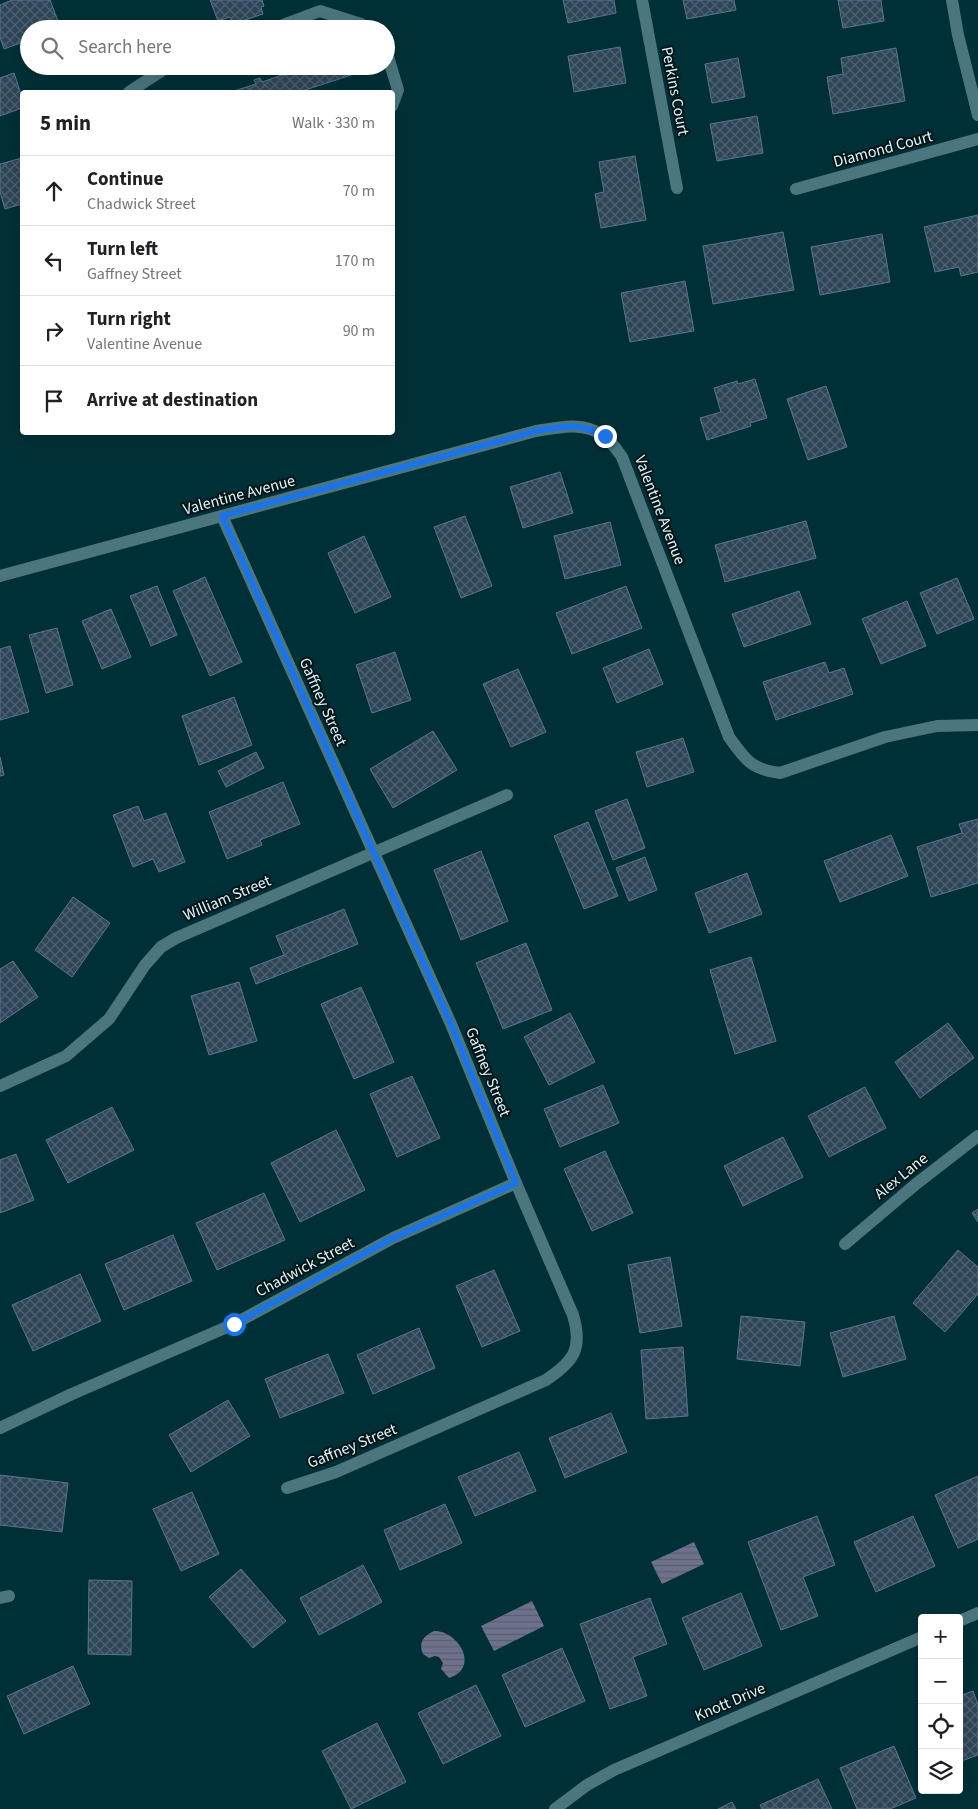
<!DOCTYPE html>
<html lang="en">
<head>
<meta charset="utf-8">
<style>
  body { margin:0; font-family:"Source Sans 3",sans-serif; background:#f6f6f6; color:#202124 }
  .controls { position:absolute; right:15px; bottom:15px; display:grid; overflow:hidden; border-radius:5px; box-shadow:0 5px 20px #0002 }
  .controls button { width:45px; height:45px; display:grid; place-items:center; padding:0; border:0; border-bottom:1px solid #e0e0e0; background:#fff; color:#202124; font:25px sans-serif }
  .stop { position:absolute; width:15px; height:15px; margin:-11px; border:4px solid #1a73e8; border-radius:50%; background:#fff }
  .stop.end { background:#1a73e8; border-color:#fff; box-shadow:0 1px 5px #0008 }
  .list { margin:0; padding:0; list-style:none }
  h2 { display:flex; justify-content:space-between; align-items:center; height:65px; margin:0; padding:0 20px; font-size:21px }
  h2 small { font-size:16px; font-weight:400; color:#757577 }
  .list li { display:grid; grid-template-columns:32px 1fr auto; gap:15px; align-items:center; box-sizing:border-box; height:70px; padding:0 20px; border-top:1px solid #e0e0e0 }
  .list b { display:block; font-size:19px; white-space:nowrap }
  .list p { margin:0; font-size:16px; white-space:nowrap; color:#757577 }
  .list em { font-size:16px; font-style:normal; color:#757577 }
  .icon { flex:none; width:28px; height:28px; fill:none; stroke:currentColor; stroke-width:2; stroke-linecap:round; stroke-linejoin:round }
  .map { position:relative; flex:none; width:978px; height:1809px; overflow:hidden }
  .search { position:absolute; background:#fff; box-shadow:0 5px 20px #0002; left:20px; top:20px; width:375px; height:55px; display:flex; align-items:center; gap:12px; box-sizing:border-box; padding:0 18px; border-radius:28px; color:#757577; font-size:19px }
  .panel { position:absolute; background:#fff; box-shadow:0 5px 20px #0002; left:20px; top:90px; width:375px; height:345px; border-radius:5px }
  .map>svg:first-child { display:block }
  .water { fill:url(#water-rules) }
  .building { fill:url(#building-cross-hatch); stroke:#59758d }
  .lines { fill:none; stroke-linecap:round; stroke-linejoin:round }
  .lane { stroke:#4b767e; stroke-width:12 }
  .street { stroke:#4b767e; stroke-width:12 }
  .route { stroke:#1a73e8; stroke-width:6 }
  .labels { text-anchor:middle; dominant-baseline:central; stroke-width:4; stroke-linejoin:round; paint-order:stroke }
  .street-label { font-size:16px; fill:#def5f9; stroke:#041518 }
</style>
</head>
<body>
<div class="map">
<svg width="978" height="1809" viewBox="0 0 978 1809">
  <defs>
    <pattern id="water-rules" width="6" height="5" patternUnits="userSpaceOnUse" patternTransform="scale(1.25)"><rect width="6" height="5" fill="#6e718d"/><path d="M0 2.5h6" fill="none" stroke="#585e6c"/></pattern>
    <pattern id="building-cross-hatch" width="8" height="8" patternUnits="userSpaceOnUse" patternTransform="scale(1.25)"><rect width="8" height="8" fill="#2f4659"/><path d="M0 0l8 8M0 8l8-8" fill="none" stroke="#4d6172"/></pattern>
  </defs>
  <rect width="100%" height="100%" fill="#003037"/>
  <g class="water">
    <path d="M694,1542l10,22 -42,20 -11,-22z"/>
    <path d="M532,1601l12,25 -50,25 -13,-25z"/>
    <path d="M434,1631c24,-1 47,37 15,47l-8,-9 2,-6 -4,-6 -4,-1 -6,2 -6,-4c-5,-11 0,-18 11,-23z"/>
  </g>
  <g class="building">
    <path d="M12,0h38l11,29h-32v11l-25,9 -4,-12v-32z"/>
    <path d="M210,0h52l2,6 -3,1 2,7 -30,10 -3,-7 -12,4z"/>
    <path d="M563,0h51l2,13 -48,10z"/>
    <path d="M683,0h51l2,10 -49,9z"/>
    <path d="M838,0h43l3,21 -41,7z"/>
    <path d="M620,47l6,36 -52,9 -6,-36z"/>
    <path d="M896,48l9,53 -72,13 -6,-37 16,-3 -2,-16z"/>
    <path d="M738,58l7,39 -33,6 -7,-39z"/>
    <path d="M308,66h64l1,2 -74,24h-68l25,-8 -2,-4 6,-2 2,4z"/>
    <path d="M14,73l8,24v11l-22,8v-38z"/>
    <path d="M757,116l6,37 -46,8 -7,-37z"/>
    <path d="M635,156l11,64 -45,8 -6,-34 9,-2 -5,-30z"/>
    <path d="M22,158v46l-17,5 -5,-17v-28z"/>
    <path d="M978,215v57l-17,4 -2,-9 -24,5 -11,-45z"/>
    <path d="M783,232l11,58 -81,14 -10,-58z"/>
    <path d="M882,234l8,48 -70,13 -9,-48z"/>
    <path d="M685,281l9,50 -64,11 -9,-49z"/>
    <path d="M755,379l12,39 -17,5 1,3 -44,14 -7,-22 21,-6 -7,-24 23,-7 1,3z"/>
    <path d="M826,386l21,61 -39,13 -21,-61z"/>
    <path d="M560,472l13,41 -50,15 -13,-41z"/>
    <path d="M465,516l27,70 -31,12 -27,-71z"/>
    <path d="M806,521l10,37 -91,24 -10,-37z"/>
    <path d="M610,522l11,43 -56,14 -11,-43z"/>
    <path d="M364,536l27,61 -36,16 -27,-60z"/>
    <path d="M205,577l37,85 -32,14 -37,-85z"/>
    <path d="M957,578l17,41 -37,15 -17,-41z"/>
    <path d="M157,586l20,49 -26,11 -21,-50z"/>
    <path d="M626,586l16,42 -70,26 -16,-41z"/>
    <path d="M799,591l12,33 -67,23 -12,-33z"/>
    <path d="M907,601l19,45 -45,18 -19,-45z"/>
    <path d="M111,609l20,48 -29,12 -20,-48z"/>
    <path d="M57,628l16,57 -27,8 -17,-58z"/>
    <path d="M10,646l19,66 -29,8v-71z"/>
    <path d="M649,649l14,35 -46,19 -14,-35z"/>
    <path d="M395,652l16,48 -39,13 -16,-48z"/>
    <path d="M825,662l4,11 15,-5 9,26 -77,26 -13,-38z"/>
    <path d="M518,669l28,63 -35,15 -28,-63z"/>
    <path d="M234,697l18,48 -53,20 -17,-49z"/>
    <path d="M433,731l24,39 -64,38 -23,-39z"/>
    <path d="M683,738l11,34 -47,15 -11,-35z"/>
    <path d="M256,752l8,16 -38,19 -8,-16z"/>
    <path d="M0,757l4,18 -4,1z"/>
    <path d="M283,782l17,42 -40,16 2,5 -35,14 -18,-47z"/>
    <path d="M627,799l18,49 -32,12 -18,-49z"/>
    <path d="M138,806l6,15 22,-8 19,49 -26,10 -6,-13 -20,8 -20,-52z"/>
    <path d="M978,819v64l-47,14 -14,-50 45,-14 -3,-9z"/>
    <path d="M588,822l30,74 -34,13 -30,-73z"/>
    <path d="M891,835l17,41 -68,26 -16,-41z"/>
    <path d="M481,851l27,70 -47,19 -27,-70z"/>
    <path d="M645,857l12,33 -28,11 -13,-33z"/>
    <path d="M747,873l15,41 -53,19 -14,-40z"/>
    <path d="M73,897l37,26 -38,54 -37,-27z"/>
    <path d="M344,909l14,35 -102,40 -6,-16 34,-13 -8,-19z"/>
    <path d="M526,943l26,67 -49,19 -27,-66z"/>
    <path d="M751,957l25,84 -41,13 -25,-84z"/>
    <path d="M13,961l25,36 -38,26v-54z"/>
    <path d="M239,982l18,59 -48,14 -18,-59z"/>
    <path d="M361,987l33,75 -40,17 -33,-75z"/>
    <path d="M570,1013l25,49 -46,23 -25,-48z"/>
    <path d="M948,1023l26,35 -54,40 -25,-36z"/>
    <path d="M412,1076l28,62 -43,19 -27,-63z"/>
    <path d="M603,1085l16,38 -59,24 -16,-38z"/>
    <path d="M865,1087l21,41 -57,29 -21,-41z"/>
    <path d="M112,1107l22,43 -66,33 -22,-43z"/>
    <path d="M336,1130l29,60 -65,32 -29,-59z"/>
    <path d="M783,1137l20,40 -60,29 -19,-40z"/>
    <path d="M605,1151l28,62 -41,18 -28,-62z"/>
    <path d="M16,1154l18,46 -34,13v-53z"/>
    <path d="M264,1193l21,47 -68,30 -21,-47z"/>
    <path d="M978,1209v13l-6,-9z"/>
    <path d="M173,1235l19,46 -68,29 -19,-46z"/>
    <path d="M958,1250l20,17v27l-33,38 -32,-29z"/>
    <path d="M670,1257l12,69 -42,7 -12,-68z"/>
    <path d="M494,1270l26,61 -38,16 -26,-61z"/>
    <path d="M80,1274l21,47 -68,30 -21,-46z"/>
    <path d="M741,1316l64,6 -5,44 -63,-7z"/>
    <path d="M894,1316l12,43 -63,18 -13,-44z"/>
    <path d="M419,1328l16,40 -62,26 -16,-39z"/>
    <path d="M683,1347l5,69 -42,3 -5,-69z"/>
    <path d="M328,1354l16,39 -64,25 -15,-39z"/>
    <path d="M228,1400l22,36 -59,36 -22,-37z"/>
    <path d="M611,1413l16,39 -62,26 -16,-40z"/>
    <path d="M519,1452l17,39 -61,25 -17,-39z"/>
    <path d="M0,1475l68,8 -6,49 -62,-7z"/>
    <path d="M978,1476v63l-20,9 -23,-53z"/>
    <path d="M192,1492l27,62 -38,17 -28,-62z"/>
    <path d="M445,1504l17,39 -62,27 -16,-40z"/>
    <path d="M817,1516l18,49 -32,12 15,39 -37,14 -33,-88z"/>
    <path d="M913,1516l22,50 -59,26 -22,-50z"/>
    <path d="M363,1565l19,37 -63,33 -19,-37z"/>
    <path d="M241,1569l45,52 -33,27 -44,-51z"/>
    <path d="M89,1580l43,1 -1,74 -43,-1z"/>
    <path d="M741,1593l21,53 -58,24 -22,-52z"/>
    <path d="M650,1598l17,46 -34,13 14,39 -37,13 -30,-85z"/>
    <path d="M562,1648l23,53 -60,26 -23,-52z"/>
    <path d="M73,1666l17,38 -66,30 -17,-38z"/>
    <path d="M476,1685l25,51 -58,28 -25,-51z"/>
    <path d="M973,1691l5,14v50l-19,7v-66z"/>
    <path d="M377,1723l29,59 -55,27 -29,-58z"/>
    <path d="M894,1746l22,52 -26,11h-33l-17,-41z"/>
    <path d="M818,1779l14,30h-70l-2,-4z"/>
    <path d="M732,1802l4,7h-18z"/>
  </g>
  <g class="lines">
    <g class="lane">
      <path d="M272,29l48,-18 41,13 5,5"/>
      <path d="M386,50l12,40 -6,16"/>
      <path d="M129,92l40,-26"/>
    </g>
    <g class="street">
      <path d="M642,0l35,188"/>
      <path d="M952,0l6,35 20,80"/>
      <path d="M796,189l182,-50"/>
      <path d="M222,516l229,508 65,159 57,132c10,34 1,46 -27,65l-210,92 -49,16"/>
      <path d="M0,576l536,-145c23,-4 48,-10 68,5 7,5 13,14 18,21l107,280c16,22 21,32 51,36l105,-36 52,-11 41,-1"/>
      <path d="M0,1086l66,-30 43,-37 36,-54 16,-18 15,-9 331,-143"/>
      <path d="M845,1244l71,-60 62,-48"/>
      <path d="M0,1428l72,-34 162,-70 159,-86 123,-55"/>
      <path d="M0,1598l9,-2"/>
      <path d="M959,1621l19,-8"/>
      <path d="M555,1809l32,-24 27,-15 308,-133"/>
    </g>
  </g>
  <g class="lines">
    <path class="route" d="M234,1324l159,-86 123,-55 -65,-159 -229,-508 314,-85c29,-5 42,-9 69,5"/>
  </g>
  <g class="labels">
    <g class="street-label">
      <text transform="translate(675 91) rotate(79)">Perkins Court</text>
      <text transform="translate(883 149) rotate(-15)">Diamond Court</text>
      <text transform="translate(239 495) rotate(-15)">Valentine Avenue</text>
      <text transform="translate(660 510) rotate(69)">Valentine Avenue</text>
      <text transform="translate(323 702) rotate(66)">Gaffney Street</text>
      <text transform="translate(227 898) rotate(-23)">William Street</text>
      <text transform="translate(488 1072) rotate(68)">Gaffney Street</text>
      <text transform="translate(901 1176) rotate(-39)">Alex Lane</text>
      <text transform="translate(305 1267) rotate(-28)">Chadwick Street</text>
      <text transform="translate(352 1446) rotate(-22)">Gaffney Street</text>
      <text transform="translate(730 1702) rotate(-23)">Knott Drive</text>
    </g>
  </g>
</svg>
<div class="controls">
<button>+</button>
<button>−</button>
<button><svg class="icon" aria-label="locate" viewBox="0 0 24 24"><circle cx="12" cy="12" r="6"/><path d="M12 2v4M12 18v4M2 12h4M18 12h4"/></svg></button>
<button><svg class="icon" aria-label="layers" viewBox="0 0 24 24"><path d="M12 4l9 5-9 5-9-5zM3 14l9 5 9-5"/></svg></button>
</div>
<div class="stop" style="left:234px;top:1324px"></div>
<div class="stop end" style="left:605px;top:436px"></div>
<div class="search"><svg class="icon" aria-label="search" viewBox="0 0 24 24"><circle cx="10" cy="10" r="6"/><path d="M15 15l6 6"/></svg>Search here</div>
<section class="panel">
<h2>5 min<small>Walk · 330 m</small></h2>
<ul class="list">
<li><svg class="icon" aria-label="ahead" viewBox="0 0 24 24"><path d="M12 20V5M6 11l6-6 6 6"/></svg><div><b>Continue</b><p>Chadwick Street</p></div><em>70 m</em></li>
<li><svg class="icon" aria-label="left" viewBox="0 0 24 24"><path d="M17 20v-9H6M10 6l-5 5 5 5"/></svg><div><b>Turn left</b><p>Gaffney Street</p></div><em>170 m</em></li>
<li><svg class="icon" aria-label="right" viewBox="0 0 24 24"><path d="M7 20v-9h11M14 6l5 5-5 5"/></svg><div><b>Turn right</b><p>Valentine Avenue</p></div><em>90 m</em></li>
<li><svg class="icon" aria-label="arrive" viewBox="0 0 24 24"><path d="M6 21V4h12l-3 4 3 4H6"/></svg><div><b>Arrive at destination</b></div></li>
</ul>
</section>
</div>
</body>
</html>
